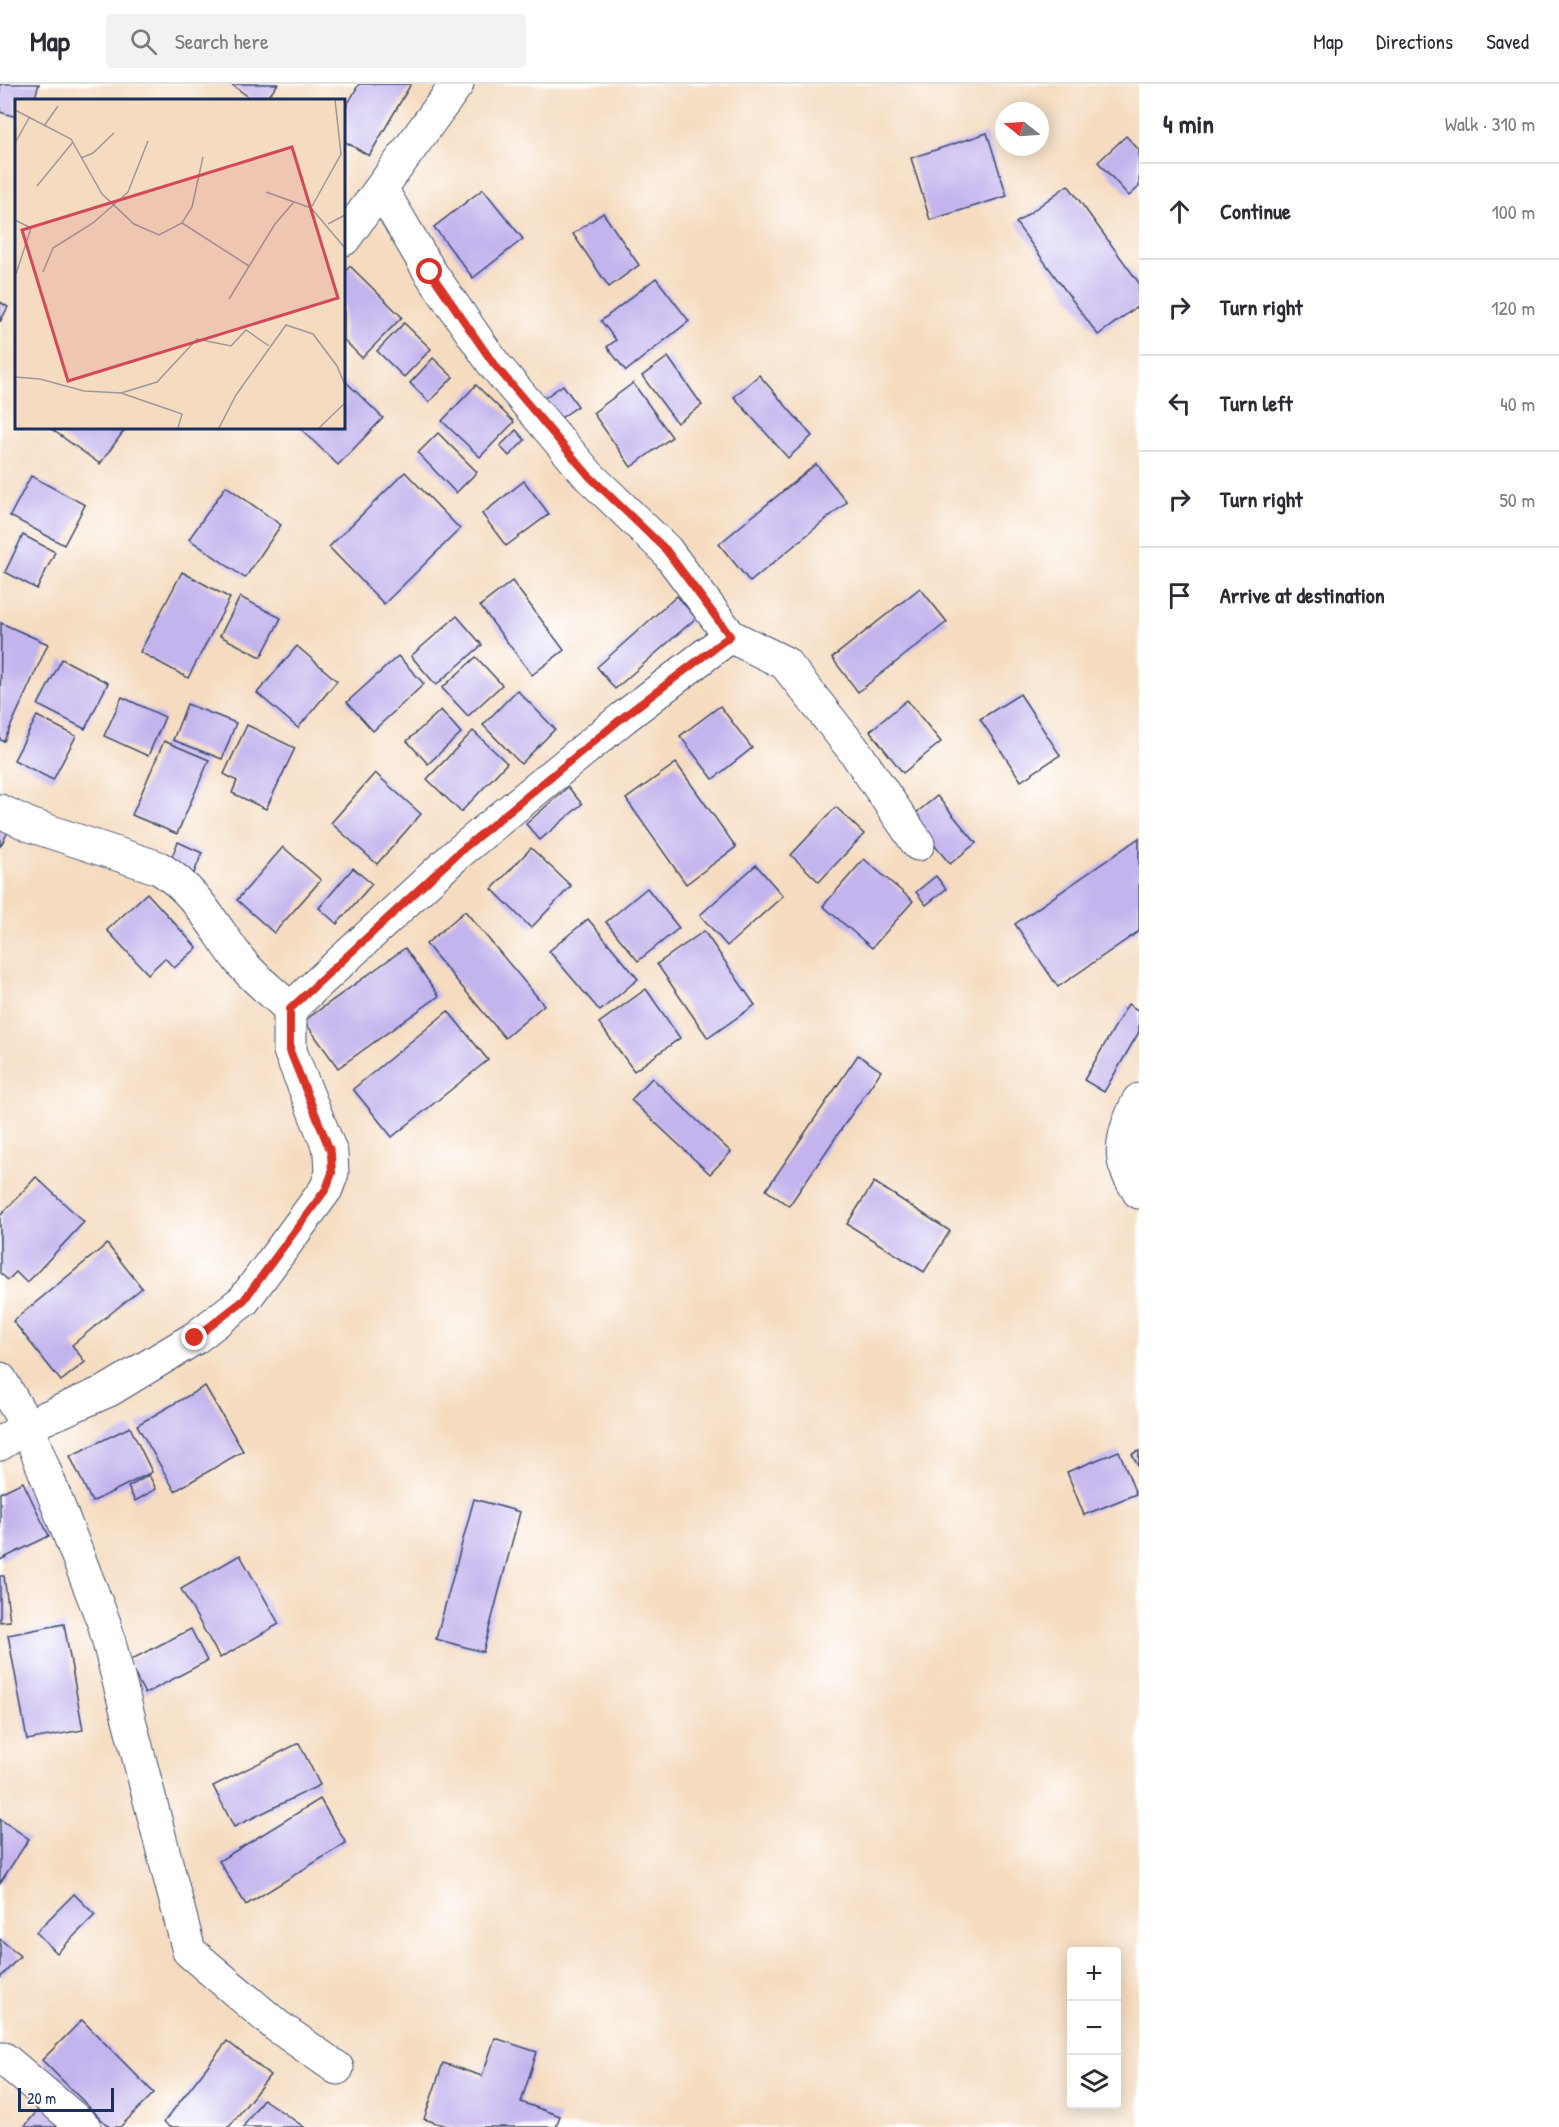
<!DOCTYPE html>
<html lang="en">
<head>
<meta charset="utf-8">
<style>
  body { margin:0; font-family:"Patrick Hand",sans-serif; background:#f2f2f3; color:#2b2b33 }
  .controls { position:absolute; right:18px; bottom:18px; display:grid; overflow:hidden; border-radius:6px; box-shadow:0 3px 15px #0003 }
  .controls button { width:54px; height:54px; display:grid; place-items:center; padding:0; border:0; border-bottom:2px solid #e1e1e2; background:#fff; color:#2b2b33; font:30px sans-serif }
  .compass { position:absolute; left:995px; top:18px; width:54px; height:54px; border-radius:50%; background:#fff; box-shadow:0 3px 15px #0003; rotate:287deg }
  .scale { position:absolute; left:18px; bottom:15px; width:96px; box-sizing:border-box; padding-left:6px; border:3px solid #1b2f5e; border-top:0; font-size:16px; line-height:21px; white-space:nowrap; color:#1b2f5e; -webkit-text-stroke:4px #fff; paint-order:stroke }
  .stop { position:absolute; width:18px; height:18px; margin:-14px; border:4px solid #d93025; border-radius:50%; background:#fff }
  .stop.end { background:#d93025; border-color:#fff; box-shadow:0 2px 6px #0008 }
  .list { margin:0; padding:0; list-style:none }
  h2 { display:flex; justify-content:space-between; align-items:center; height:78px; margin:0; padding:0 24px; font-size:26px }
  h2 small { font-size:20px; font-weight:400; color:#7c7c81 }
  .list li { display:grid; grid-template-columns:39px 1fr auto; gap:18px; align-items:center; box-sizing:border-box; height:96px; padding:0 24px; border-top:2px solid #e1e1e2 }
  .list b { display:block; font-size:22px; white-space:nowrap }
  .list em { font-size:20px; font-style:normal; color:#7c7c81 }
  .icon { flex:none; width:33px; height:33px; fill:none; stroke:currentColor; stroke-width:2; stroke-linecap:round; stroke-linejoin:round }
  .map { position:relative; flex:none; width:1139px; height:2043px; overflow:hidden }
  header { display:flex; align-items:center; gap:36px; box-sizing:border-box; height:84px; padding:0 30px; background:#fff; border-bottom:2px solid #e1e1e2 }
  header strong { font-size:28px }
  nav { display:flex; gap:33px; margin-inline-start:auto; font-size:21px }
  .search { width:420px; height:54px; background:#f2f2f3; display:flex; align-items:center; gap:15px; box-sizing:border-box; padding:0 21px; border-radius:6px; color:#7c7c81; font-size:22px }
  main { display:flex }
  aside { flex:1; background:#fff }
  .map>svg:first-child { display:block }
  .building { fill:#c3b4ed }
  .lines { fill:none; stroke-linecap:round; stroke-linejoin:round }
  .street-casing { stroke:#3c496d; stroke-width:35 }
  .street { stroke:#fff; stroke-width:33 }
  .route { stroke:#d93025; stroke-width:8 }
  .inset-road { fill:none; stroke:#9e9799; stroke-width:1.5 }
  .view { fill:#d1495b; fill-opacity:0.15; stroke:#d1495b; stroke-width:3 }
  .inset-edge { fill:none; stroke:#1b2f5e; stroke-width:3 }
</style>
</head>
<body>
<header>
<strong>Map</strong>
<div class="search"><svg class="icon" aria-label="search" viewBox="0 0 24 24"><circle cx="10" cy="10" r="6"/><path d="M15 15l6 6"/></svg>Search here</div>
<nav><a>Map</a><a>Directions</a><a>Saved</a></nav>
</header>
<main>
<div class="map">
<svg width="1139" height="2043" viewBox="0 0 1139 2043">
  <rect width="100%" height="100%" fill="#fff"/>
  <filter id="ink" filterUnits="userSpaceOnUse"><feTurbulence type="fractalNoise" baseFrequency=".0167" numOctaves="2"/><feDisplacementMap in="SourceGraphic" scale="12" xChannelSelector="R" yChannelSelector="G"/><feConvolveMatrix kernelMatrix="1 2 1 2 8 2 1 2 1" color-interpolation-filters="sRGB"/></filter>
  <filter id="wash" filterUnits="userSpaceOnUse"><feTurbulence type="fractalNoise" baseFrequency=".008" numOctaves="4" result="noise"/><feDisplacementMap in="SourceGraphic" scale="24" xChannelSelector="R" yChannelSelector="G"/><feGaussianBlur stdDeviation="1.35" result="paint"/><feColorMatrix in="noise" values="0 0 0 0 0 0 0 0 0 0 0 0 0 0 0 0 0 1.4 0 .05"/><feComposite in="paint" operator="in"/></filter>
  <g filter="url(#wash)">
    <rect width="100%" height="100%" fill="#f5dcc0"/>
    <g id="blocks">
      <g class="building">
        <path d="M0,0h39l-5,16h-18v17l-16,-5z"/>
        <path d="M231,0h47l-12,16h-13z"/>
        <path d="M359,0h52l-42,72 -25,-15v-30z"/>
        <path d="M987,49l20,63 -77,24 -19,-62z"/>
        <path d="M1126,52l13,14v37l-10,9 -31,-34z"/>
        <path d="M1068,101l71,98v22l-41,30 -82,-112z"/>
        <path d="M483,105l40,50 -50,39 -39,-51z"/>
        <path d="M603,129l36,52 -30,22 -36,-53z"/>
        <path d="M350,182l52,51 -40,41 -18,-18v-67z"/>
        <path d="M656,194l33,43 -63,50 -19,-24 9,-7 -15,-19z"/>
        <path d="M0,218l8,5 -8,15z"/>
        <path d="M404,239l27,26 -27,28 -27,-26z"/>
        <path d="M668,273l34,48 -25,18 -35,-47z"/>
        <path d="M433,274l20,19 -24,25 -19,-19z"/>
        <path d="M759,291l53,61 -24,22 -54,-61z"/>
        <path d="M344,296l39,38 -45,47 -38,-37h44z"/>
        <path d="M633,299l39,54 -41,30 -38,-54z"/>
        <path d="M476,301l38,37 -34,35 -38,-36z"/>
        <path d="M563,301l15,21 -20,14 -15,-21z"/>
        <path d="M50,344h76l-26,36z"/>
        <path d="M516,346l9,10 -16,16 -9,-10z"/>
        <path d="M438,349l39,39 -21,21 -38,-40z"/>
        <path d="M816,380l31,38 -97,80 -31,-38z"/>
        <path d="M405,388l55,57 -76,75 -55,-57z"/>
        <path d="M31,392l54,29 -21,40 -54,-29z"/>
        <path d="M524,397l25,33 -43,32 -24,-32z"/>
        <path d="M226,402l55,39 -36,53 -56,-39z"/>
        <path d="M23,451l32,17 -18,37 -32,-17z"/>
        <path d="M182,488l48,26 -42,80 -48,-26z"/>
        <path d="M512,497l52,69 -32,25 -52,-69z"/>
        <path d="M920,504l27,34 -89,70 -26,-34z"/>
        <path d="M677,512l19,22 -81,71 -18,-22z"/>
        <path d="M240,513l41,21 -20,39 -41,-21z"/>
        <path d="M457,532l25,29 -46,40 -25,-29z"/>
        <path d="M1,539l47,21 -44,97 -4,-1z"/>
        <path d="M297,562l40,35 -39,47 -41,-35z"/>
        <path d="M398,572l26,28 -51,47 -26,-29z"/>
        <path d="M476,573l26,28 -34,31 -26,-28z"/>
        <path d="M62,575l46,24 -23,46 -47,-24z"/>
        <path d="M517,606l38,39 -34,35 -38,-39z"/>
        <path d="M1020,610l40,61 -39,26 -41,-62z"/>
        <path d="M122,613l43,20 -17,39 -44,-20z"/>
        <path d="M907,616l34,42 -38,31 -33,-42z"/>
        <path d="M187,620l49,19 -14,36 -49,-19z"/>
        <path d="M720,622l32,42 -39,31 -33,-43z"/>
        <path d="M441,626l20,23 -33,31 -21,-23z"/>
        <path d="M37,632l39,20 -23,44 -39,-20z"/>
        <path d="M247,641l48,23 -29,61 -34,-16 5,-12 -13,-7z"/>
        <path d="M473,647l34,32 -46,49 -34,-33z"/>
        <path d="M164,657l45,19 -32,74 -45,-19z"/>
        <path d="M676,679l60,84 -50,37 -60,-85z"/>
        <path d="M375,689l46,41 -44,50 -46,-41z"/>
        <path d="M568,703l14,17 -42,36 -14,-16z"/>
        <path d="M937,712l39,47 -26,21 -39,-47z"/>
        <path d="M836,723l28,27 -45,48 -28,-27z"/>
        <path d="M0,736l11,6 -11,21z"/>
        <path d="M1139,754v93l-81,56 -43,-63z"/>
        <path d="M178,758l24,11 -10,25 -25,-10z"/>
        <path d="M283,763l38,33 -47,53 -37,-33z"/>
        <path d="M531,764l40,38 -40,42 -39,-39z"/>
        <path d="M864,775l49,42 -41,47 -49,-42z"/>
        <path d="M756,781l27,31 -56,50 -27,-31z"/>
        <path d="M353,784l19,16 -35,40 -18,-16z"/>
        <path d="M936,792l10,13 -20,16 -10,-13z"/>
        <path d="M647,804l32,40 -41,33 -32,-39z"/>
        <path d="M147,809l50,55 -23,20 -9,-10 -17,16 -41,-44z"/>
        <path d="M465,827l79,94 -39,33 -79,-94z"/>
        <path d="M588,835l50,60 -38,32 -51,-60z"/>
        <path d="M704,847l51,74 -47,33 -51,-74z"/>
        <path d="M405,864l34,48 -101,72 -34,-47z"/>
        <path d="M646,905l34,49 -46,33 -35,-48z"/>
        <path d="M1128,920l11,7v21l-35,60 -20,-12z"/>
        <path d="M448,927l40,49 -96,77 -39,-48z"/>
        <path d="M858,971l23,16 -92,135 -23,-16z"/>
        <path d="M652,994l79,74 -21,22 -79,-74z"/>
        <path d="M36,1093l48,45 -57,61 -11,-11 -8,8 -8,-7v-57z"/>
        <path d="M874,1098l76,49 -26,41 -77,-48z"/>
        <path d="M107,1160l35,44 -70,57 13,17 -24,19 -48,-60z"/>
        <path d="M205,1302l38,65 -68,40 -38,-66z"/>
        <path d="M130,1343l22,45 -60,30 -22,-46z"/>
        <path d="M1119,1367l17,43 -52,21 -17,-43z"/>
        <path d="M1139,1367v17l-7,-14z"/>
        <path d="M149,1391l7,14 -21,12 -7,-14z"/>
        <path d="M23,1398l26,54 -49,24v-67z"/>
        <path d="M474,1415l46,13 -37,140 -47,-13z"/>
        <path d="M240,1471l39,69 -59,34 -39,-69z"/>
        <path d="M0,1492h4l6,45 -10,1z"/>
        <path d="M64,1540l19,106 -56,10 -19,-105z"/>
        <path d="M191,1545l16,32 -62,33 -17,-33z"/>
        <path d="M299,1659l21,42 -86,42 -21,-41z"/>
        <path d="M320,1715l26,44 -100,62 -27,-44z"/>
        <path d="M0,1735l29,20 -29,44z"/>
        <path d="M74,1810l21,21 -38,38 -21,-21z"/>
        <path d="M0,1855l20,17 -20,22z"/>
        <path d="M82,1936l72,73 -34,34h-11l-67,-67z"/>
        <path d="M495,1954l42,14 -16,50 39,14 -4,11h-107l-25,-8 19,-56 39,13z"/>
        <path d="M227,1957l43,34 -41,52h-59l-6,-5z"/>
        <path d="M263,2015l41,28h-61z"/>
        <path d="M43,2020l28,23h-47z"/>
      </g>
    </g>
  </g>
  <g filter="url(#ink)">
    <use href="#blocks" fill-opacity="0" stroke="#3c496d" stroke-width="1.5"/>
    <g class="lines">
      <defs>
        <g id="street">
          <path d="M381,105l49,83 63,91 96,113 77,74 64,86 55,27 71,90 62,91"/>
          <path d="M344,155l113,-155"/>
          <path d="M0,727l30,14 129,43c38,23 55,59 81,93 14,18 34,32 50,48v42l41,102 1,20 -6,16 -82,111 -49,38 -86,52 -82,36 -27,18"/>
          <path d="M290,925l167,-155 166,-136 107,-82"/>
          <path d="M1139,1016c-10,20 -22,48 -12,70 3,8 8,15 12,22"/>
          <path d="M0,1295l27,47 77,197 85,328 88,75 60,42"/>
          <path d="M0,1975h4l80,68"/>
        </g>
      </defs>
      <use href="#street" class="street-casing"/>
      <use href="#street" class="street"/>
    </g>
  </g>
  <g class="lines" filter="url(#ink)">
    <path class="route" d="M195,1254l49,-38 82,-111 6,-16 -1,-20 -41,-102v-42l167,-155 165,-136 108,-82 -64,-86 -77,-74 -96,-113 -63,-91"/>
  </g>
  <g transform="translate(15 15)">
    <rect width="330" height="330" fill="#f5dcc0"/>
    <path class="inset-road" d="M0,11l56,29 31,55 32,30 25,11 23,-12 10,-16 11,-50M29,27l14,-20M0,44l14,-25M66,59l12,-5 21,-20M22,87l36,-44M251,93l45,16 34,40M296,109l30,-54 -6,-54M0,121l16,8 -15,46M167,124l67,43M313,125l17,-9M28,173l10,-24 40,-25 35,-31 20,-51M214,200l46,-75 19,-22M0,278l25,2 44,12 37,2 61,21 -4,14M106,294l36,-11 40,-43 34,7 15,-16 23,16M204,329l17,-33 50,-70 27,9 24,32 8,19M304,329l26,-25"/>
    <path class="view" d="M277,48l46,151 -270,83 -46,-151z"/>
    <rect width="330" height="330" class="inset-edge"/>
  </g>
</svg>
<div class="controls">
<button>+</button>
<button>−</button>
<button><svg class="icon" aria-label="layers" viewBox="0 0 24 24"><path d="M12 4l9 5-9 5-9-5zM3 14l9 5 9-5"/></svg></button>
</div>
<svg class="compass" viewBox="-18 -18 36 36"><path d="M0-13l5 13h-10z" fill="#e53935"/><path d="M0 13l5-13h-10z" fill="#7c7c81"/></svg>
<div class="scale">20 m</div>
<div class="stop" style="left:430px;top:188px"></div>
<div class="stop end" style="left:195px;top:1254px"></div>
</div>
<aside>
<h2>4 min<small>Walk · 310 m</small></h2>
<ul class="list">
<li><svg class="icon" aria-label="ahead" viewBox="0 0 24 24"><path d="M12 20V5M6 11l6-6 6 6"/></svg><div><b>Continue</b></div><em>100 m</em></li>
<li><svg class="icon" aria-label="right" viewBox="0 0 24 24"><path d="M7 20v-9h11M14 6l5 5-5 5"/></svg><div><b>Turn right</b></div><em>120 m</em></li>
<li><svg class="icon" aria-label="left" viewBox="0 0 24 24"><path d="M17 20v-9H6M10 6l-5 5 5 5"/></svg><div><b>Turn left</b></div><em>40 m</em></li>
<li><svg class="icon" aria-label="right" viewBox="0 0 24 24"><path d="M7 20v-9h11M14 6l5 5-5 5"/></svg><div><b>Turn right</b></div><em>50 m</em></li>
<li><svg class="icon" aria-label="arrive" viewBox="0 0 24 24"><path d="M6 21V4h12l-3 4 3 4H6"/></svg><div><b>Arrive at destination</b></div></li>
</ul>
</aside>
</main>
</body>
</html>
